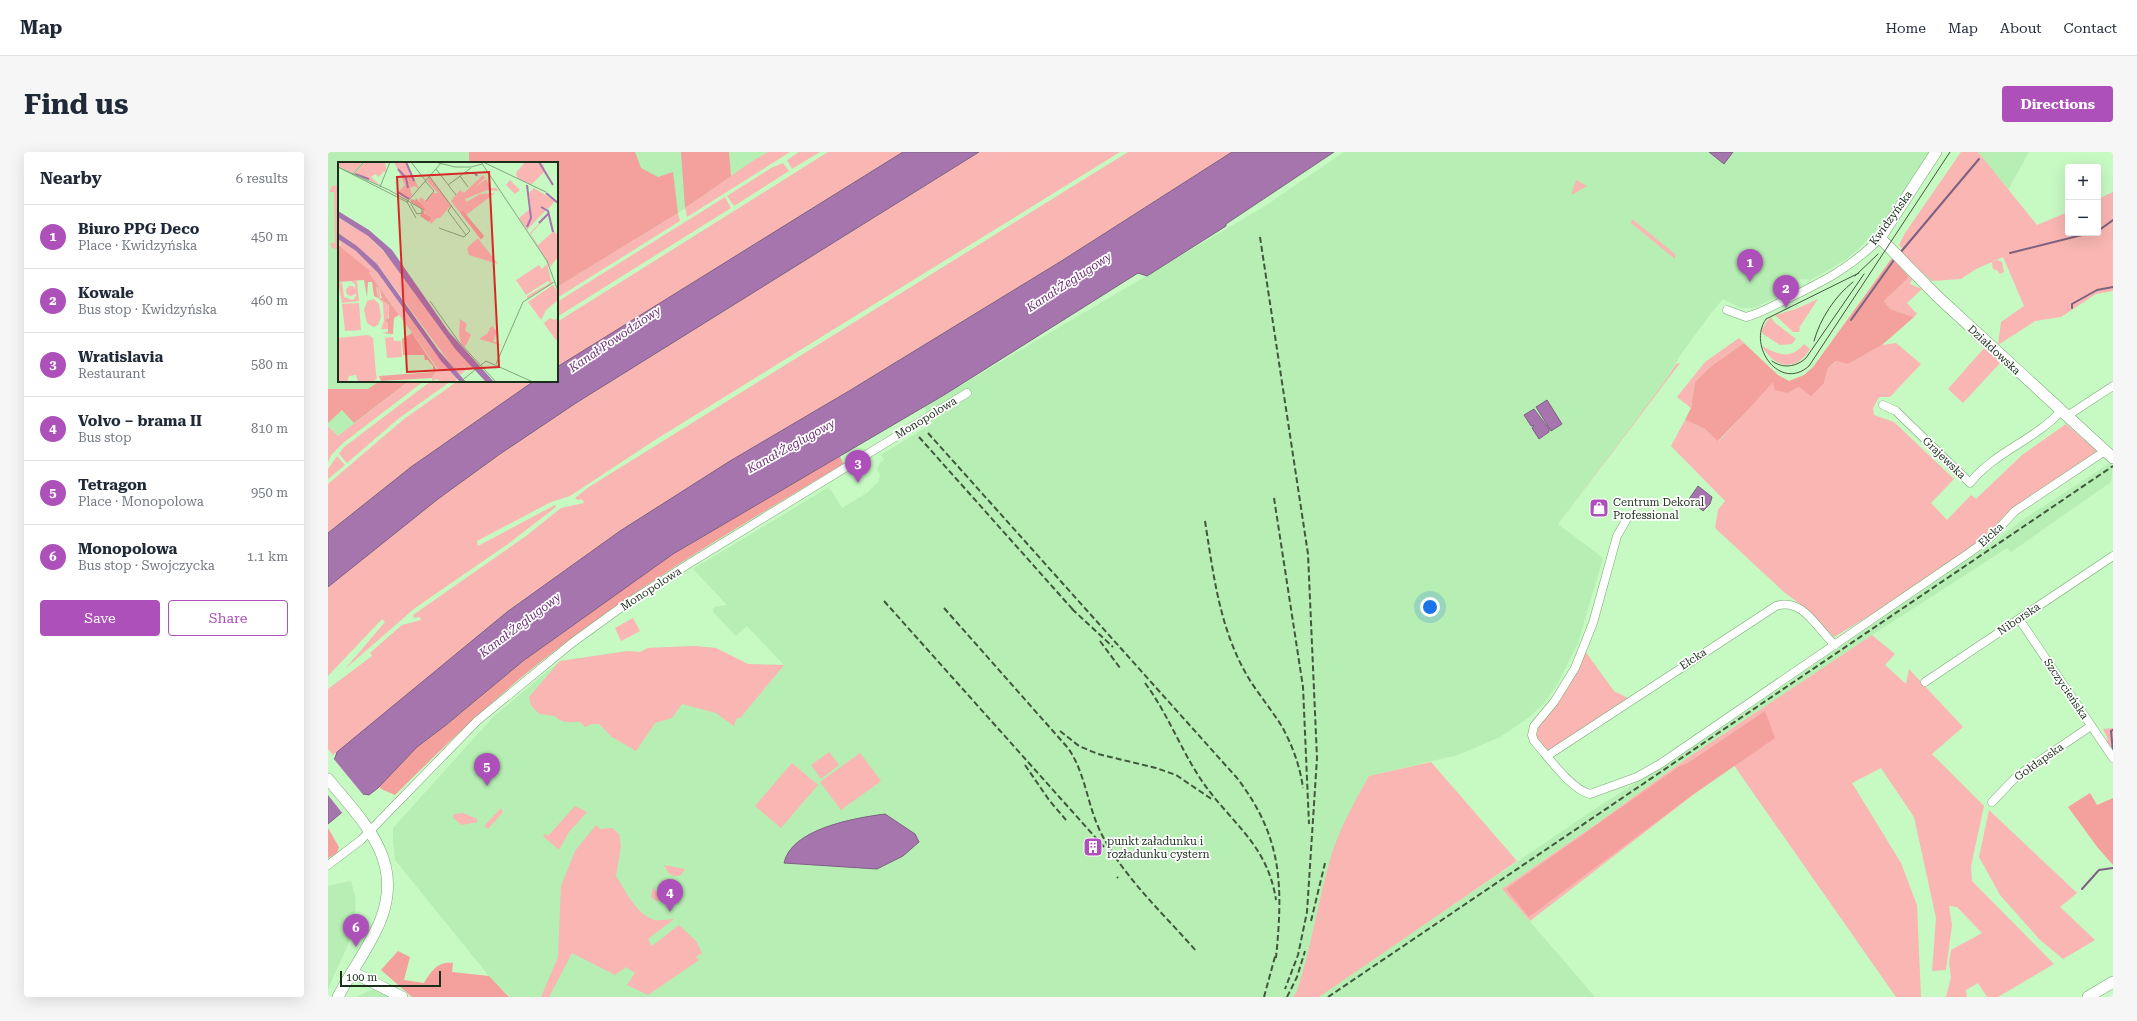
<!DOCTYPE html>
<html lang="en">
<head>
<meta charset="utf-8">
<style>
  body { margin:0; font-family:"Roboto Serif",serif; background:#f6f6f7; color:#1f2937 }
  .controls { position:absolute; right:12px; top:12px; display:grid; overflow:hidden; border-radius:4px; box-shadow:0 4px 16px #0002 }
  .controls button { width:36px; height:36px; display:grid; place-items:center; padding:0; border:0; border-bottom:1px solid #e0e1e3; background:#fff; color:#1f2937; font:20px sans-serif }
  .scale { position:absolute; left:12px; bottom:10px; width:101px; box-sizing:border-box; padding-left:4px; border:2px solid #1c2f1a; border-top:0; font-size:11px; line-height:14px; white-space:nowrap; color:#1c2f1a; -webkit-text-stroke:3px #fff; paint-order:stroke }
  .you { position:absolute; left:1102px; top:455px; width:14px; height:14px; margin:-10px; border:3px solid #fff; border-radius:50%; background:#1a73e8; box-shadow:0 0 0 6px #1a73e833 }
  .badge { display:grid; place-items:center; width:26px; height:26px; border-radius:50%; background:#ad50ba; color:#fff; font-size:13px; font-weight:700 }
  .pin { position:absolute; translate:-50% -33px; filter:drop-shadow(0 1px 2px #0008) }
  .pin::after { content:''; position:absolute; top:21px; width:14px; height:12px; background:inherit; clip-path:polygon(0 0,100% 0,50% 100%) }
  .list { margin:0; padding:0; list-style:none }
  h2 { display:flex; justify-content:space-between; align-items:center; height:52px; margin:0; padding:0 16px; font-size:17px }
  h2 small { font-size:13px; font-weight:400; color:#747a83 }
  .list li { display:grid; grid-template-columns:26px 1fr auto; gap:12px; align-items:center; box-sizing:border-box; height:64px; padding:0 16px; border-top:1px solid #e0e1e3 }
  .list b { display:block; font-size:15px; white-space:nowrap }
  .list p { margin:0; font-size:13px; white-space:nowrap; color:#747a83 }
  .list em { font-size:13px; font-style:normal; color:#747a83 }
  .actions { display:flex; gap:8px; padding:12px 16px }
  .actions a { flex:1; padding:9px 0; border:1px solid #ad50ba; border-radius:4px; text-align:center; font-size:14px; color:#ad50ba }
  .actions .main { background:#ad50ba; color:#fff }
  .map { position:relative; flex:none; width:1785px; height:845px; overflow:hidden; border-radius:4px }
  header { display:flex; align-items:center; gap:24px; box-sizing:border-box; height:56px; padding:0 20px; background:#fff; border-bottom:1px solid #e0e1e3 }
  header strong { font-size:19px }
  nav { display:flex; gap:22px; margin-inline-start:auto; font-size:14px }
  .intro { display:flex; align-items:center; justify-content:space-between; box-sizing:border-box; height:96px; padding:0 24px }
  h1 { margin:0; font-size:28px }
  .button { padding:10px 18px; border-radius:4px; background:#ad50ba; color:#fff; font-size:14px; font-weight:700 }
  main { display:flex; gap:24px; padding:0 24px }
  aside { flex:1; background:#fff; border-radius:4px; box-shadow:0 4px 16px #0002 }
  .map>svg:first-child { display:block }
  .built { fill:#b7eeb3 }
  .green { fill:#f9b6b2 }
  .forest { fill:#f4a09c }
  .water { fill:#a775ae; stroke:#7d6082 }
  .pier { fill:#c7f9c3 }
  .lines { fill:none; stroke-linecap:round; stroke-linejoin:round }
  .stream { stroke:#7d6082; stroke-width:2 }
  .street-casing { stroke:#79a875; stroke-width:9 }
  .secondary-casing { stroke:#79a875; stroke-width:12 }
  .street { stroke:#fff; stroke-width:8 }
  .secondary { stroke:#fff; stroke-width:11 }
  .tram { stroke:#40593d; stroke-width:1 }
  .rail { stroke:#40593d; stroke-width:2; stroke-dasharray:6 3; stroke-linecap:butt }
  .labels { text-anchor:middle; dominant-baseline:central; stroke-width:3.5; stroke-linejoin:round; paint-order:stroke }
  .street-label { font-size:11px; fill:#1c2f1a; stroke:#fff }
  .poi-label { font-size:11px; fill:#1c2f1a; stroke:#fff; text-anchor:start }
  .water-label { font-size:12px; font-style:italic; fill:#6d2f76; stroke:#fff }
  .inset-river { fill:none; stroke:#a775ae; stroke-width:2 }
  .inset-road { fill:none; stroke:#83a87f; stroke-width:1 }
  .view { fill:#d62828; fill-opacity:0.15; stroke:#d62828; stroke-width:2 }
  .inset-edge { fill:none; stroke:#1c2f1a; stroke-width:2 }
</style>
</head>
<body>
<header>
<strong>Map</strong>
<nav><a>Home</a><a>Map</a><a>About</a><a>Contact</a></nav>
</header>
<div class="intro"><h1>Find us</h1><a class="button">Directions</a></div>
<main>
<aside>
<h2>Nearby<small>6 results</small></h2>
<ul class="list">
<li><span class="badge">1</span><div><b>Biuro PPG Deco</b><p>Place · Kwidzyńska</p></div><em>450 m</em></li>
<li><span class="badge">2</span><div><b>Kowale</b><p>Bus stop · Kwidzyńska</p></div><em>460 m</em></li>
<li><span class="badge">3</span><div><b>Wratislavia</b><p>Restaurant</p></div><em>580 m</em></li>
<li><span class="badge">4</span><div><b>Volvo – brama II</b><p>Bus stop</p></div><em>810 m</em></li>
<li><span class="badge">5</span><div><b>Tetragon</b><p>Place · Monopolowa</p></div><em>950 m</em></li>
<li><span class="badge">6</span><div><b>Monopolowa</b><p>Bus stop · Swojczycka</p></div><em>1.1 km</em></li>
</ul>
<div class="actions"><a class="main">Save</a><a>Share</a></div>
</aside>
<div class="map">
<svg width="1785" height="845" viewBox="0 0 1785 845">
  <rect width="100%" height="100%" fill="#c7f9c3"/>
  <g class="built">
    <path d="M0,0h440l-90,61 -121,74v-124h-218v218h70l-71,55 -10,-10z"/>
    <path d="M1016,0h586l-52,76 -15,17 -18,15 -34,20 -12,-1 -5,5 -1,5 -39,19h-13l-18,-9 -11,13 -31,42 -13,23 -110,147 45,34 -25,85 -20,40 -13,19 -14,14 -31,21 -42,18 -89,21 -71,215 -4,6h-784l-21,-21 -94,-116 -2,-22v-10l100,-111 67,-56 68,-10 12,1 8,-4 46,-2 22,2 32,16 36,1 -37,-39 -11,10 -23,-24 1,-5 13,-2 -34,-36 136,-82 13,21 25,-15 12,-12 1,-7 -3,-4 3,-7 4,-3 -3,-5 52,-32 -9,-16 341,-201z"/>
    <path d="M1650,0h51l-21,38z"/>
    <path d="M1782,311l3,2 -2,17 -100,70 -4,-4 -135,87 -186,124 -91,66 -93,64 93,108h-277l271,-184 156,-101 249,-170 27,-21z"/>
    <path d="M23,729l4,15 1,31 -28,62v-103z"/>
    <path d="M45,837l15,8h-31l3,-2z"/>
  </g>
  <g class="green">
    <path d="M440,0h22l-103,65 -2,-9 66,-46z"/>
    <path d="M471,0h21l-28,17 -5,-9z"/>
    <path d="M500,0h75l-346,215v-45z"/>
    <path d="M651,0h141l-465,288 -85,56 -19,6 -74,39 1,5 77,-41 1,2 -48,37 -93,64 -70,61 40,-47 -3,-3 -54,57v-89l106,-85 66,-48 76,-51z"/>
    <path d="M800,0h104l-169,108 -443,271 -113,81 -127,106 -47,37 -5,-6v-60l44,-33 1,1 -3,-4 32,-28 19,-5 -1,-3 -6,1 -1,-3 113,-79 35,-28 23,-5 -2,-4 -4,1 -3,-2 14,-11z"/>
    <path d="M1633,0h17l59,73 31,-13v21h30v-34l15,-7v99l-17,3 -35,23 -26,4 -37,24 3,-23 23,-16 -21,-49 -27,12 -15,10 -29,2 -33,-29 3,-4 -3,-3 6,-12z"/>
    <path d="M455,11l6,8 -55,35 -7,-10 44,-28z"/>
    <path d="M1248,28l11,6 -16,9z"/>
    <path d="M11,33v65l-7,-2 -2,-5h5l-1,-51h-5l3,-6z"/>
    <path d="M397,45l6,11 -174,109v-15z"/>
    <path d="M350,61l2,8 -123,77v-11z"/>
    <path d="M1304,67l43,35v5l-44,-36z"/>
    <path d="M1669,108l5,2 2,10 -4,2 -3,-4 -4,-1 -1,-7z"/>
    <path d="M1581,125l3,2 -2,5 12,5 -15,14 10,11 -3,3 -24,-8 -6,-8z"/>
    <path d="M1490,147l-19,29 1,1 -1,3h-6l-18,-17 21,-6z"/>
    <path d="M1443,165l3,5 22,17 -4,5 -12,1 -17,-11 -2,-3 6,-10z"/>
    <path d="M1411,186l5,5 -34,24 -15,15 -4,26 -14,-11 28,-35z"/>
    <path d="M1568,191l25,21 -31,33h-11l-6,11 1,7 20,7 60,57 -23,24 16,17 24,-25 5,4 46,-44 44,-31 31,27 -87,59 -28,30 -93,64 -55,33 -30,-30 -20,-15 -69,-64 3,-18 7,-9 -54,-55 14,-26 20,9 14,12 30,-32 24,-28 15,12 11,-6 25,-4 4,-15 9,-7 11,3 34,-19z"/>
    <path d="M1476,192l6,5c-14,23 -35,20 -48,-3 16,9 29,14 42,-2z"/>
    <path d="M1657,195l15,16 -37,40 -15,-14z"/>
    <path d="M1352,211l-121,160 109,-146 8,-13z"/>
    <path d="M81,229h15l-81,62 -11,11 -4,8v-36l10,10z"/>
    <path d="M103,229h20l-53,38 -51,44 -8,-9 4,-6z"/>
    <path d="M133,229h73l-123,86 -83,66v-49l76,-65 51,-36z"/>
    <path d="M9,304l8,9 -17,14v-10z"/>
    <path d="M305,466l7,13 -19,10 -6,-13z"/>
    <path d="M1544,483l23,19 -10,11 21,19 3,-15 54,58 -31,27 52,52 -13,60 1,15 82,83 -56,33h-11l-9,-14 -12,7 1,7h-21l5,-20 -2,-14 2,-13 31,-17 -25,-26 -8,-1 3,19 -6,45 -14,1 4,-53 -22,-101 -33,-49 -29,15 49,80 16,42 4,92h-25l-163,-233 -203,157 -28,-32 93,-64 91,-66z"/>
    <path d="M366,494l22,2 32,16 36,1 -43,52 -5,2 -2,7 -18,-13 -34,-9 -10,14 -17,5 -19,28 -24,-14 -13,-13h-7l-7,3 -5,-5c-10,0 -18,2 -25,-6l-16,-2 -8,-9 -2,-8 31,-36 68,-10 12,1 8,-4z"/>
    <path d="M1257,499l29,40 14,7 -79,53 -4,-1 -9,-12 2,-10z"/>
    <path d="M1785,576v26l-8,-11 3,-4 -5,-10z"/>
    <path d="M501,600l10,13 -18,14 -10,-14z"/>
    <path d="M532,601l21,28 -40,29 -21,-28z"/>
    <path d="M1103,610l86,99 -198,136h-26l4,-6c15,-45 21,-92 35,-138 9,-27 23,-52 37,-77z"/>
    <path d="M464,611l26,22 -37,43 -26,-22z"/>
    <path d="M247,654l12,6 -18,20 -9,16 -2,1 -15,-13 2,-2 3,2z"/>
    <path d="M173,656l2,4 -15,17 -4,-3z"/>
    <path d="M1661,658l88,83 -17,14 35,33 -32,19 -24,-20 -39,-44 -21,-38z"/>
    <path d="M135,661l14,6v3l-15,3 -9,-7 1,-4z"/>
    <path d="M268,673l4,4 12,-1 7,6 2,12 -5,30c9,14 21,40 39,44 6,1 13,-1 19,-1l-26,20 4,7 27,-21 17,16 6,12 -6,4 3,3 -51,35 -21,-10 8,-12 -9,-6 -11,8 -43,-22 -23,44h-8l17,-40 3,-71 14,-35z"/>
    <path d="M336,713l21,4 -4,6c-10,3 -13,-2 -17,-10z"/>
    <path d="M334,727l5,8v10l-4,4h-7l-5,-4 2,-10 6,8z"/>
  </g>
  <g class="forest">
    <path d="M141,0h166l6,16 17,9 15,-5 5,41 -121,74v-124h-88z"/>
    <path d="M353,0h48l2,24 -46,32z"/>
    <path d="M1564,106l17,19 -25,24 6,8 24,8 -32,28 -34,19 -12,-3 -8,7 -4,15 -13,13 -12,-9 -11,6 -13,-3 -2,-8 -24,27 -31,32 -13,-12 -20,-9 6,-12 4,-26 15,-15 34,-24 34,32 11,6 15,-6 9,-8z"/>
    <path d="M52,229h29l-55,42 -12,-13 -14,13v-34h40z"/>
    <path d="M512,304l3,8c-99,60 -200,118 -291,189 -56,43 -107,92 -157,142l-14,-6 -2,-3 38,-39 29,-22 77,-64 150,-107z"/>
    <path d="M1437,559l10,27 -84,58 -162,121 -23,-28 174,-123 8,-3z"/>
    <path d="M1762,641l7,12 16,-7v67l-15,-17 -30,-41z"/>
    <path d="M0,676l11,19 -2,6 -9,5z"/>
    <path d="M70,799l12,6 -6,23 20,3c7,-11 13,-22 29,-20l-1,9 37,4 20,21h-97l-31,-27z"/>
  </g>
  <g class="water">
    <path d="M575,0h76l-403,251 -76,51 -62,45 -110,88v-54l83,-66 123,-86h23v-14z"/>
    <path d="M904,0h102l-108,72v2l-79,50 -9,-3 -194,122 -271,159 -150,107 -77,64 -29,22 -39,41 -9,7 -5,-1 -36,30v-60l7,-6 2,-6 170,-140 113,-81 110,-70 119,-70 214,-131z"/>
    <path d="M1381,0h24l-9,12z"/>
    <path d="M1219,248l15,24 -11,7 -15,-24z"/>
    <path d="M1206,257l15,20v3l-10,7 -7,-11 2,-3 -3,1 -7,-11z"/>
    <path d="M1370,334l14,11 -2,7 -7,7 -14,-12z"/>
    <path d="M557,662l30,20 4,8 -16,14 -26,13 -93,-6c7,-34 70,-45 101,-49z"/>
  </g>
  <path class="pier" d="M5,606l32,39 -22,17 -15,-19v-34z"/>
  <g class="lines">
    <g class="stream">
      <path d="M1770,79l15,-11"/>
      <path d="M1572,101l79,-94"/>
      <path d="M1682,101l80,-20"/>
      <path d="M1744,156v-4l25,-14 16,-3"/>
      <path d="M1523,168l43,-60"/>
      <path d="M1785,600l-2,-21 2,-1"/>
      <path d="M1754,737l17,-19 14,-2"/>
    </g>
    <defs>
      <g id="street">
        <path d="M1399,158l19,7c13,-3 27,-11 39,-17 37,-18 66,-32 95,-62"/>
        <path d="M1555,253l13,6 74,72c24,-31 65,-43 91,-72"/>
        <path d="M1739,264l46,-30"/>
        <path d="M1300,365l-11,19 -24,87 -18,45 -21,34 -20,24 -2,9 2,6c14,15 36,48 56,53l47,-17 23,-13 309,-211 22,-16 24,-26 90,-60"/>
        <path d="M1691,467l94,139"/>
        <path d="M1597,530l188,-126"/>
        <path d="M1219,604l229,-150c27,-9 41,23 59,39"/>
        <path d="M1664,650l25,-26 74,-50"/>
        <path d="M0,713l33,-25 116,-119 95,-78 51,-37 67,-43 277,-170"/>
      </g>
      <g id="secondary">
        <path d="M1608,0l-56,86 58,59 175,161"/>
        <path d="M0,627c35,43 76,80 53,140 -10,26 -30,52 -43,78"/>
        <path d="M24,820l50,25"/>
        <path d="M1760,845l25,-15"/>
      </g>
    </defs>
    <use href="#street" class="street-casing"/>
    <use href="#secondary" class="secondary-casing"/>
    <use href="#street" class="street"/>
    <use href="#secondary" class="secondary"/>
    <g class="tram">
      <path d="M1531,121l-93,46c-19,27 14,73 43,47l141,-214"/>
      <path d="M1527,124l23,-22"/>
      <path d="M1486,189c6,-22 21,-45 39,-59"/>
      <path d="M1444,209c11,8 24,6 34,-3l58,-84"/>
    </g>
    <g class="rail">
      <path d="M932,85l48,317 9,204 -10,154 -9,43 -13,34"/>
      <path d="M600,281l309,345c46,60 46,108 39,180"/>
      <path d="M591,285l156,175"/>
      <path d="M946,346l29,189 6,137"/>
      <path d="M877,369c8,51 14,103 39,149 10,19 25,36 37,55 11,19 19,41 22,63"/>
      <path d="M556,449l220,246"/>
      <path d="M616,456l124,140c18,26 19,57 33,85 23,45 63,81 96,119"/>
      <path d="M744,457l41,38"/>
      <path d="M772,489l20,27"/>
      <path d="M817,531c21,28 34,62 53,92 29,46 69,66 78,125"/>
      <path d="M732,579l19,15 19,8 58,14 20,7 37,25"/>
      <path d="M697,613l24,35 17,20"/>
      <path d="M789,725l1,1"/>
      <path d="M983,769l14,-58"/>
      <path d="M936,845l12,-44"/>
      <path d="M959,845l10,-20 8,-26"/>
      <path d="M1000,845l785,-531"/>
    </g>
  </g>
  <defs>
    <symbol id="shop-square" viewBox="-11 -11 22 22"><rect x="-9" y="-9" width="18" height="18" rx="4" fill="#ad50ba" stroke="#fff"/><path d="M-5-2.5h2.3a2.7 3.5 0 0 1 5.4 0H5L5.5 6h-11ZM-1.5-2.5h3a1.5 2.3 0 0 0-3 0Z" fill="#fff"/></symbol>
    <symbol id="building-square" viewBox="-11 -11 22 22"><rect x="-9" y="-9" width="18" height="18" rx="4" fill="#ad50ba" stroke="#fff"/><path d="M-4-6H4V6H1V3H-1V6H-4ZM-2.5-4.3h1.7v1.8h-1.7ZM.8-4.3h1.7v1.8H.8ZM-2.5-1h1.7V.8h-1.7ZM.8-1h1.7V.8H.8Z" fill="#fff"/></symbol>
  </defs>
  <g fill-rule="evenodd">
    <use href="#shop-square" x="1260" y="345" width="22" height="22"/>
    <use href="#building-square" x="754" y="684" width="22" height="22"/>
  </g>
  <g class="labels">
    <g class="street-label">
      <text transform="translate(1563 66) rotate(-54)">Kwidzyńska</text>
      <text transform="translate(1666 198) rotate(43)">Działdowska</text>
      <text transform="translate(598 266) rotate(-31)">Monopolowa</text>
      <text transform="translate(1616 306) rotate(44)">Grajewska</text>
      <text transform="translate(1663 383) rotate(-42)">Ełcka</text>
      <text transform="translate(323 437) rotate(-33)">Monopolowa</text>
      <text transform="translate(1691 467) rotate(-34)">Niborska</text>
      <text transform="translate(1365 507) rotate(-33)">Ełcka</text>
      <text transform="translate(1738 537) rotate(56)">Szczycieńska</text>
      <text transform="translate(1711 610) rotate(-35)">Gołdapska</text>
    </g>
    <g class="poi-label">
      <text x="1285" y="350">Centrum Dekoral<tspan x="1285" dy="13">Professional</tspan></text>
      <text x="779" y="689">punkt załadunku i<tspan x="779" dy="13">rozładunku cystern</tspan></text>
    </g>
    <g class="water-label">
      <text transform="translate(741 130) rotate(-33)">Kanał Żeglugowy</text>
      <text transform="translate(287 187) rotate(-34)">Kanał Powodziowy</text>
      <text transform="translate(463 294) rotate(-29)">Kanał Żeglugowy</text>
      <text transform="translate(192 473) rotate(-37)">Kanał Żeglugowy</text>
    </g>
  </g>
  <g transform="translate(10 10)">
    <rect width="220" height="220" fill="#c7f9c3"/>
    <path d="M0,0h25l-10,11 -15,-7zM27,0h20l2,11 -3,-2 -5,6 -4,-3 -4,3 9,8 -26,-11zM56,0h13l12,27 -5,-3 -4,2 2,8 -4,4 -14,-9 4,1 7,-7zM187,0l18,2 4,13 -3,-5 -13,13 -14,-7 -1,-5zM145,13l2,3 -11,10 12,-9 4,7 -1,2h7l3,3 -12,-1 -22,9 2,3 13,-8 15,-1 -29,22 18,21 -3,4 -30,-39 9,-11 4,3zM92,15l21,28 -11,13h-3l-6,6 -12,-24 2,-3 4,4 8,-8h5l-11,-12zM172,18l10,10 -5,4 -9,-9zM196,26l21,13 -7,8 -8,-2 6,3 -19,20 -8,-12 12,-10 -2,-15zM210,52l-17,20 7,11 16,-14 4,4v22l-8,10 -20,-34zM0,55l30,19 26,26 53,76 26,30 -4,3 -7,-7 4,6 -6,5 -5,-5 -78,-106 -20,-18 -19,-13zM140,76l2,3 18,23 -29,-9 -2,-7zM0,77l18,12 22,22 54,76 25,30 -3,3h-13l-4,-3 -5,2v-3l6,-9 -69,-96 -31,7v-36l3,2zM209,102l5,20 -25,15v-3l23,-13 -2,-2 -22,14 -10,-15 23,-15 3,4zM13,119h6l2,20 -17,2 -4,-20 4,-1 2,15 9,3 3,-4 -1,-12zM215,123l5,7v8l-12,10 -5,10 3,3 6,-5 4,2 4,-2v21l-2,1 -28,-38zM8 129a5 5 0 1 1 10 0a5 5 0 1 1-10 0ZM38,125l3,1 2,12 8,5 -1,24h-7l3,-8 -1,-18 -5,-5zM36,137l5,5 2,13 -3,8 -5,2 -6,-4 -3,-13 3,-9zM21,141l2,27 -16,1 -3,-27zM122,157l7,5 -2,6 6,5 -6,12 -4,-3 -2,-10zM154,164l5,6 -4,9 10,5 -24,-7 9,-6 1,-3 3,2 -3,-3zM30,173l5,3 3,36 -10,1 10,-1 1,4 -3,3 -16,1 -2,-7 -7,1 -2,6h-9v-44zM55,175l1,4h7l1,16 -15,1 -2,-20z" fill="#f9b6b2"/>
    <path d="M78,36l9,11 -1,4 7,5 -2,4 -9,-6 3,-6 -13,-9 2,-2 3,2zM125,49l21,25 -3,3 -21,-27zM0,83l32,26 -1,2 30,42 -5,3 -1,16 -11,-1 6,-1v-9l-3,-3 4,-2v-13l-9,-6 2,-1 -3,-10 -3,-1 2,11 -4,-2 -2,-14h-4l-1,15 -3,-17 -26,2zM74,171l25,37 -5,8 -51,3 -2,-5 54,-4v-6l-5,-6h-3l-1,-5h-21l-1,-16z" fill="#f4a09c"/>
    <path d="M0,49l31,19 23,20 57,82 45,50h-8l-30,-32 -73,-100 -15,-14 -30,-19zM0,71l19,13 20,18 62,87 27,31h-6l-19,-21 -63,-88 -22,-22 -18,-12z" fill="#a775ae"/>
    <path class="inset-river" d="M68,0l8,19M201,0l14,23M60,7l8,9 2,10M128,11h9l2,3M17,12l14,5M60,30l11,7M208,31l12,10M203,45l7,4 5,21M201,61l9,-9M189,65l4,-9 -4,-33"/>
    <path class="inset-road" d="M73,0l15,19M97,0l20,5h16l11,-3M143,0l66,99 11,30M145,0l63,30M0,5l69,35 9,16M0,5l51,23 33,19v4l-5,1 -6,-10M98,7l20,26M14,13l12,-13M91,14l41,55 -6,6 -25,-9M122,14l8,11M87,19l9,10 -8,10M110,23l23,-17M42,25l10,-25M69,40l35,-40M114,43l-4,6 18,24M92,139l29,41 37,40M158,202l27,-62 31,-20M122,220l26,-21 47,21"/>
    <path class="view" d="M151,10l10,195 -92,5 -10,-195z"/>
    <rect width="220" height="220" class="inset-edge"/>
  </g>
</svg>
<div class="controls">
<button>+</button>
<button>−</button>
</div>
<div class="scale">100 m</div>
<div class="you"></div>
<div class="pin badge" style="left:1422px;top:130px">1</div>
<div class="pin badge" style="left:1458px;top:156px">2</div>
<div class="pin badge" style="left:530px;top:331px">3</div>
<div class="pin badge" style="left:342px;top:760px">4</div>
<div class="pin badge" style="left:159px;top:634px">5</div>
<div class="pin badge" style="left:28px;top:795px">6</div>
</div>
</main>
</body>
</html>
